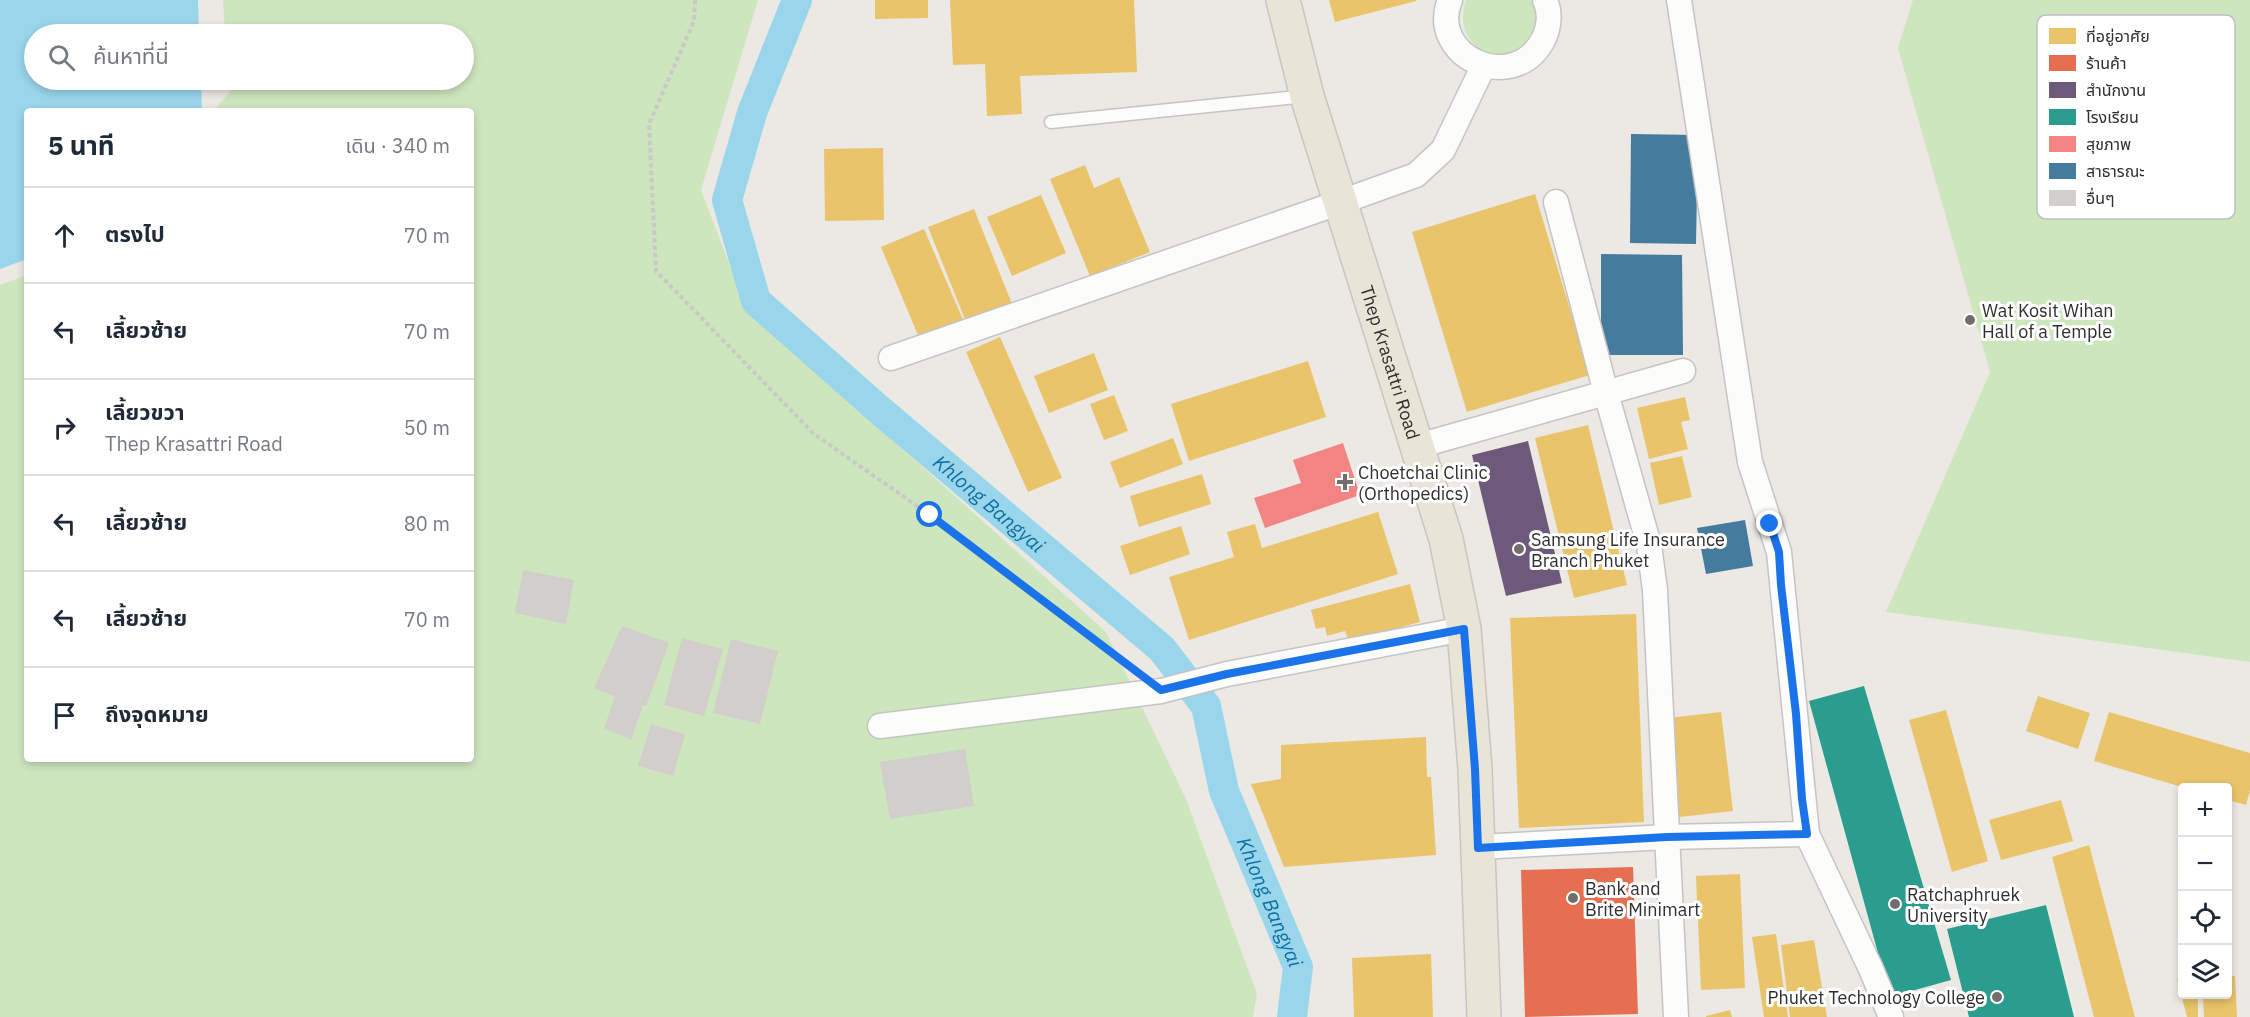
<!DOCTYPE html>
<html lang="th">
<head>
<meta charset="utf-8">
<style>
  body { margin:0; font-family:"IBM Plex Sans","Noto Sans Thai",sans-serif; background:#f2f2f3; color:#1f2937 }
  .controls { position:absolute; right:18px; bottom:18px; display:grid; overflow:hidden; border-radius:6px; box-shadow:0 3px 9px #0003 }
  .controls button { width:54px; height:54px; display:grid; place-items:center; padding:0; border:0; border-bottom:2px solid #e0e1e3; background:#fff; color:#1f2937; font:30px sans-serif }
  .stop { position:absolute; width:18px; height:18px; margin:-14px; border:4px solid #1a73e8; border-radius:50%; background:#fff }
  .stop.end { background:#1a73e8; border-color:#fff; box-shadow:0 2px 6px #0008 }
  .list { margin:0; padding:0; list-style:none }
  h2 { display:flex; justify-content:space-between; align-items:center; height:78px; margin:0; padding:0 24px; font-size:26px }
  h2 small { font-size:20px; font-weight:400; color:#747a83 }
  .list li { display:grid; grid-template-columns:39px 1fr auto; gap:18px; align-items:center; box-sizing:border-box; height:96px; padding:0 24px; border-top:2px solid #e0e1e3 }
  .list b { display:block; font-size:22px; white-space:nowrap }
  .list p { margin:0; font-size:20px; white-space:nowrap; color:#747a83 }
  .list em { font-size:20px; font-style:normal; color:#747a83 }
  .icon { flex:none; width:33px; height:33px; fill:none; stroke:currentColor; stroke-width:2; stroke-linecap:round; stroke-linejoin:round }
  .map { position:relative; flex:none; width:2250px; height:1017px; overflow:hidden }
  .search { position:absolute; background:#fff; box-shadow:0 3px 9px #0003; left:24px; top:24px; width:450px; height:66px; display:flex; align-items:center; gap:15px; box-sizing:border-box; padding:0 21px; border-radius:33px; color:#747a83; font-size:22px }
  .panel { position:absolute; background:#fff; box-shadow:0 3px 9px #0003; left:24px; top:108px; width:450px; height:654px; border-radius:6px }
  .map>svg:first-child { display:block }
  .green { fill:#cee6be }
  .water { fill:#99d6ec }
  .homes { fill:#e9c46a }
  .shops { fill:#e76f51 }
  .offices { fill:#6d597a }
  .schools { fill:#2a9d8f }
  .health { fill:#f28482 }
  .public { fill:#457b9d }
  .lines { fill:none; stroke-linecap:round; stroke-linejoin:round }
  .canal { stroke:#99d6ec; stroke-width:30 }
  .building { fill:#d1cecb }
  .service-casing { stroke:#c5c4c5; stroke-width:15 }
  .minor-casing { stroke:#c5c4c5; stroke-width:27 }
  .primary-casing { stroke:#c6c5c4; stroke-width:36 }
  .path { stroke:#c9c9c8; stroke-width:4; stroke-dasharray:4.5 3; stroke-linecap:butt }
  .service { stroke:#fcfcfb; stroke-width:12 }
  .minor { stroke:#fcfcfb; stroke-width:24 }
  .primary { stroke:#e8e4d6; stroke-width:33 }
  .route { stroke:#1a73e8; stroke-width:8 }
  .poi-dot { fill:#706f6e; stroke:#fff; stroke-width:2 }
  .labels { text-anchor:middle; dominant-baseline:central; stroke-width:6; stroke-linejoin:round; paint-order:stroke }
  .poi-label { font-size:18px; fill:#2e2e2e; stroke:#fff; text-anchor:start }
  .street-label { font-size:18px; fill:#2e2e2e; stroke:#fff }
  .water-label { font-size:20px; font-style:italic; fill:#0d6fa3; stroke:#fff }
  .key { fill:#fff; stroke:#c0c0c0; stroke-width:1.5 }
  .key-label { font-size:16px; fill:#2e2e2e }
</style>
</head>
<body>
<div class="map">
<svg width="2250" height="1017" viewBox="0 0 2250 1017">
  <rect width="100%" height="100%" fill="#ece8e4"/>
  <g class="green">
    <path d="M223,0h535l-57,190 45,118 360,324 80,167 71,195 -4,23h-1253v-732l27,-10v484h444v-648h-258l16,-18 -1,-13h236v-46h-239z"/>
    <path d="M1466,0h68c21,75 -90,70 -68,0z"/>
    <path d="M1913,0h337v662l-364,-50 104,-240 -92,-324z"/>
  </g>
  <path class="water" d="M0,0h198l1,34h-165v46h167l1,31h-175v148l-27,10z"/>
  <g class="homes">
    <path d="M875,0h53v18l-53,1z"/>
    <path d="M950,0h184l3,72 -117,4 2,38 -35,2 -2,-52 -32,1z"/>
    <path d="M1329,0h87v1l-81,21z"/>
    <path d="M883,148l1,72 -59,1 -1,-72z"/>
    <path d="M1085,165l9,23 25,-11 31,75 -60,24 -40,-97z"/>
    <path d="M1535,194l55,181 -123,37 -55,-180z"/>
    <path d="M1041,195l25,58 -54,23 -25,-59z"/>
    <path d="M974,209l40,100 -46,18 -40,-100z"/>
    <path d="M924,229l40,93 -44,18 -39,-93z"/>
    <path d="M1000,337l62,141 -34,14 -62,-140z"/>
    <path d="M1094,353l14,37 -59,23 -15,-37z"/>
    <path d="M1308,361l18,56 -137,44 -18,-57z"/>
    <path d="M1114,395l14,36 -24,9 -14,-36z"/>
    <path d="M1685,397l5,23 -9,2 7,27 -39,10 -12,-51z"/>
    <path d="M1588,425l39,160 -53,13 -39,-160z"/>
    <path d="M1173,438l10,26 -63,24 -10,-26z"/>
    <path d="M1682,456l10,41 -33,8 -9,-42z"/>
    <path d="M1202,474l9,30 -72,23 -9,-31z"/>
    <path d="M1378,512l20,62 -209,66 -20,-63 65,-20 -7,-25 28,-8 7,24z"/>
    <path d="M1181,526l9,28 -60,21 -10,-29z"/>
    <path d="M1410,584l10,38 -71,19 -4,-10 -18,5 -2,-9 -9,2 -5,-19z"/>
    <path d="M1636,614l8,208 -125,6 -9,-210z"/>
    <path d="M2038,696l52,17 -12,36 -52,-18z"/>
    <path d="M1946,710l42,151 -36,11 -43,-152z"/>
    <path d="M1721,712l12,99 -54,6 -11,-99z"/>
    <path d="M2109,712l141,41v37l-4,15 -18,-5v-12h-43l-91,-27z"/>
    <path d="M1426,737l1,40h4l5,78 -152,12 -33,-83 30,-5v-34z"/>
    <path d="M2061,800l12,41 -72,19 -12,-40z"/>
    <path d="M2089,845l46,172h-41l-42,-160z"/>
    <path d="M1740,874l5,114 -44,2 -5,-114z"/>
    <path d="M1776,934l12,83h-24l-12,-80z"/>
    <path d="M1814,940l13,77h-37l-9,-72z"/>
    <path d="M1431,954l2,63h-79l-2,-59z"/>
    <path d="M2228,976h7l2,41h-33l-1,-23h25z"/>
    <path d="M2177,979h5v15h16v23h-11z"/>
    <path d="M1730,1010l2,7h-26v-1z"/>
  </g>
  <path class="shops" d="M1633,867l5,147 -113,3 -4,-147z"/>
  <path class="offices" d="M1528,441l34,142 -56,13 -34,-141z"/>
  <g class="schools">
    <path d="M1864,686l87,294 -61,17 -81,-296z"/>
    <path d="M2046,905l28,112h-105l-22,-88z"/>
  </g>
  <path class="health" d="M1343,443l17,52 -95,33 -11,-30 47,-15 -8,-23z"/>
  <g class="public">
    <path d="M1631,134l67,1 -2,109 -66,-1z"/>
    <path d="M1601,254l81,1 1,100h-82z"/>
    <path d="M1745,520l8,46 -47,8 -9,-46z"/>
  </g>
  <g class="lines">
    <path class="canal" id="s1" d="M797,0l-45,113 -25,87 29,101 120,106 286,242 44,57 18,85 74,176 -6,50"/>
  </g>
  <g class="building">
    <path d="M523,570l51,10 -8,44 -51,-11z"/>
    <path d="M622,626l47,17 -23,63 -3,-1 -12,35 -27,-12 11,-31 -21,-9z"/>
    <path d="M682,638l41,11 -19,67 -40,-11z"/>
    <path d="M731,639l47,12 -18,73 -47,-11z"/>
    <path d="M651,724l34,10 -12,42 -35,-10z"/>
    <path d="M965,749l9,57 -84,13 -10,-57z"/>
  </g>
  <g class="lines">
    <defs>
      <path id="service" d="M1051,122l255,-26"/>
      <g id="minor">
        <path d="M1450,0c-23,56 63,96 93,40 6,-12 8,-27 2,-40"/>
        <path d="M1679,0l71,462 29,90 28,282 64,135 20,48"/>
        <path d="M1556,202l50,191 43,152 6,45 21,427"/>
        <path d="M891,358l450,-156 75,-27 27,-25 41,-85"/>
        <path d="M1418,446l265,-75"/>
        <path d="M880,726l281,-35 66,-17 237,-45"/>
        <path d="M1478,847l189,-10 140,-3"/>
      </g>
      <g id="primary">
        <path id="s2" d="M1283,0l24,96 139,443 18,90 11,140 9,248"/>
      </g>
    </defs>
    <use href="#service" class="service-casing"/>
    <use href="#minor" class="minor-casing"/>
    <use href="#primary" class="primary-casing"/>
    <path class="path" d="M695,0l-1,21 -45,103 7,147 158,163 116,81 202,153"/>
    <use href="#service" class="service"/>
    <use href="#minor" class="minor"/>
    <use href="#primary" class="primary"/>
  </g>
  <g class="lines">
    <path class="route" d="M930,515l231,175 66,-16 237,-45 11,140 3,79 189,-11 140,-3 -5,-35 -6,-85 -15,-129 -2,-33 -9,-28"/>
  </g>
  <g class="poi-dot">
    <circle cx="1970" cy="320" r="6"/>
    <path d="M1342 473h6v6h6v6h-6v6h-6v-6h-6v-6h6z"/>
    <circle cx="1519" cy="549" r="6"/>
    <circle cx="1573" cy="898" r="6"/>
    <circle cx="1895" cy="904" r="6"/>
    <circle cx="1997" cy="997" r="6"/>
  </g>
  <g class="labels">
    <g class="poi-label">
      <text x="1982" y="310">Wat Kosit Wihan<tspan x="1982" dy="21">Hall of a Temple</tspan></text>
      <text x="1358" y="472">Choetchai Clinic<tspan x="1358" dy="21">(Orthopedics)</tspan></text>
      <text x="1531" y="539">Samsung Life Insurance<tspan x="1531" dy="21">Branch Phuket</tspan></text>
      <text x="1585" y="888">Bank and<tspan x="1585" dy="21">Brite Minimart</tspan></text>
      <text x="1907" y="894">Ratchaphruek<tspan x="1907" dy="21">University</tspan></text>
      <text x="1985" y="997" text-anchor="end">Phuket Technology College</text>
    </g>
    <g class="street-label">
      <text stroke="none"><textPath href="#s2" startOffset="378">Thep Krasattri Road</textPath></text>
    </g>
    <g class="water-label">
      <text stroke="none"><textPath href="#s1" startOffset="626">Khlong Bangyai</textPath></text>
      <text stroke="none"><textPath href="#s1" startOffset="1131">Khlong Bangyai</textPath></text>
    </g>
  </g>
  <rect x="2037" y="15" width="198" height="204" rx="9" class="key"/>
  <rect x="2049" y="28" width="27" height="16" fill="#e9c46a"/>
  <rect x="2049" y="55" width="27" height="16" fill="#e76f51"/>
  <rect x="2049" y="82" width="27" height="16" fill="#6d597a"/>
  <rect x="2049" y="109" width="27" height="16" fill="#2a9d8f"/>
  <rect x="2049" y="136" width="27" height="16" fill="#f28482"/>
  <rect x="2049" y="163" width="27" height="16" fill="#457b9d"/>
  <rect x="2049" y="190" width="27" height="16" fill="#d1cecb"/>
  <g class="key-label">
    <text x="2086" y="42">ที่อยู่อาศัย</text>
    <text x="2086" y="69">ร้านค้า</text>
    <text x="2086" y="96">สำนักงาน</text>
    <text x="2086" y="123">โรงเรียน</text>
    <text x="2086" y="150">สุขภาพ</text>
    <text x="2086" y="177">สาธารณะ</text>
    <text x="2086" y="204">อื่นๆ</text>
  </g>
</svg>
<div class="controls">
<button>+</button>
<button>−</button>
<button><svg class="icon" aria-label="locate" viewBox="0 0 24 24"><circle cx="12" cy="12" r="6"/><path d="M12 2v4M12 18v4M2 12h4M18 12h4"/></svg></button>
<button><svg class="icon" aria-label="layers" viewBox="0 0 24 24"><path d="M12 4l9 5-9 5-9-5zM3 14l9 5 9-5"/></svg></button>
</div>
<div class="stop" style="left:930px;top:515px"></div>
<div class="stop end" style="left:1770px;top:524px"></div>
<div class="search"><svg class="icon" aria-label="search" viewBox="0 0 24 24"><circle cx="10" cy="10" r="6"/><path d="M15 15l6 6"/></svg>ค้นหาที่นี่</div>
<section class="panel">
<h2>5 นาที<small>เดิน · 340 m</small></h2>
<ul class="list">
<li><svg class="icon" aria-label="ahead" viewBox="0 0 24 24"><path d="M12 20V5M6 11l6-6 6 6"/></svg><div><b>ตรงไป</b></div><em>70 m</em></li>
<li><svg class="icon" aria-label="left" viewBox="0 0 24 24"><path d="M17 20v-9H6M10 6l-5 5 5 5"/></svg><div><b>เลี้ยวซ้าย</b></div><em>70 m</em></li>
<li><svg class="icon" aria-label="right" viewBox="0 0 24 24"><path d="M7 20v-9h11M14 6l5 5-5 5"/></svg><div><b>เลี้ยวขวา</b><p>Thep Krasattri Road</p></div><em>50 m</em></li>
<li><svg class="icon" aria-label="left" viewBox="0 0 24 24"><path d="M17 20v-9H6M10 6l-5 5 5 5"/></svg><div><b>เลี้ยวซ้าย</b></div><em>80 m</em></li>
<li><svg class="icon" aria-label="left" viewBox="0 0 24 24"><path d="M17 20v-9H6M10 6l-5 5 5 5"/></svg><div><b>เลี้ยวซ้าย</b></div><em>70 m</em></li>
<li><svg class="icon" aria-label="arrive" viewBox="0 0 24 24"><path d="M6 21V4h12l-3 4 3 4H6"/></svg><div><b>ถึงจุดหมาย</b></div></li>
</ul>
</section>
</div>
</body>
</html>
